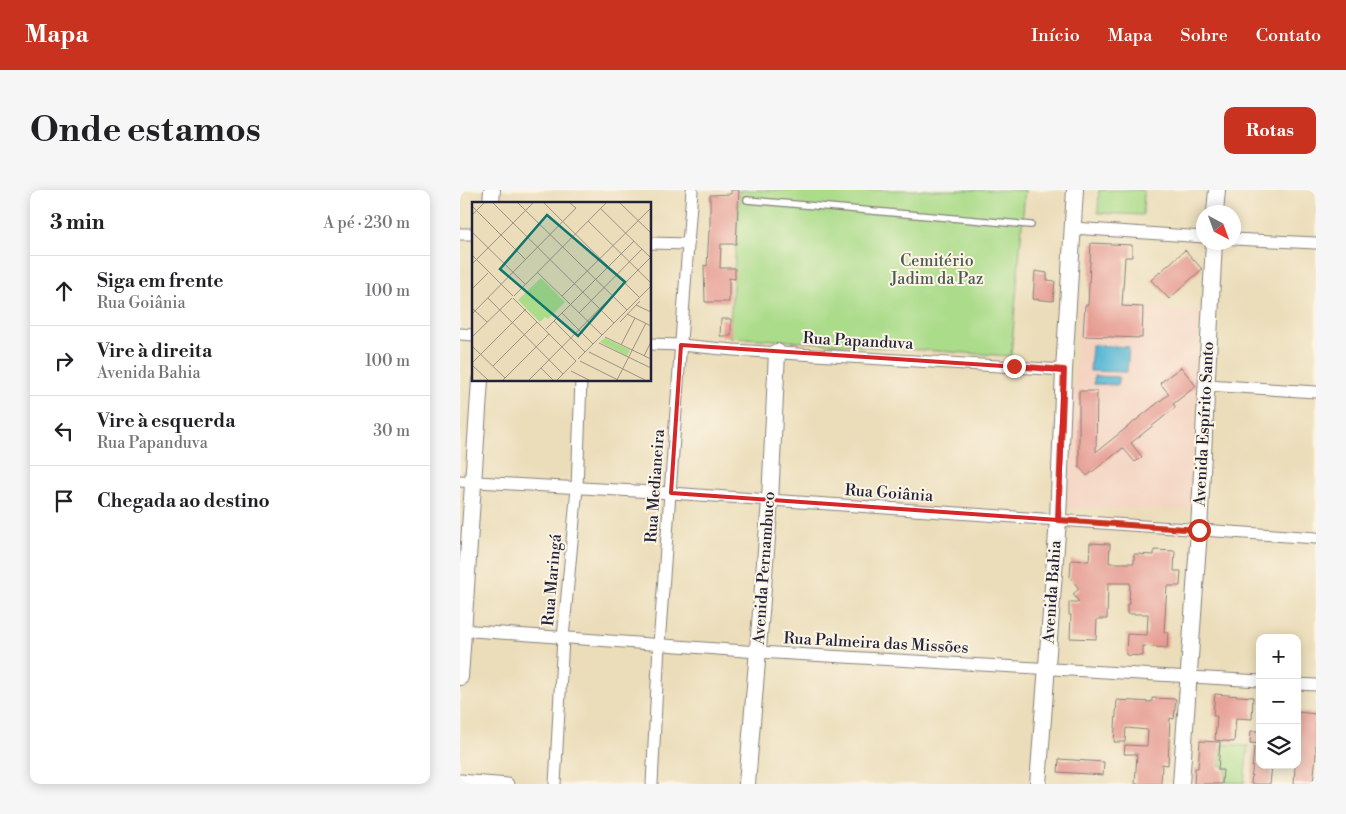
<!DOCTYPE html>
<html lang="pt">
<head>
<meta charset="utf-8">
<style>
  body { margin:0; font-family:"Libre Bodoni",serif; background:#f6f6f6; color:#202124 }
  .controls { position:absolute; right:15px; bottom:15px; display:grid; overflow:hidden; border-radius:10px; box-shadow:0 2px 12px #0003 }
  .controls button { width:45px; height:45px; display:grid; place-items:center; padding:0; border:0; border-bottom:1px solid #e0e0e0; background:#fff; color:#202124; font:25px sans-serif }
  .compass { position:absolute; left:736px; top:15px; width:45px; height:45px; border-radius:50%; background:#fff; box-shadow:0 2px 12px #0003; rotate:139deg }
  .stop { position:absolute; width:15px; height:15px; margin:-11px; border:4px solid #c8321e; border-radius:50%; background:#fff }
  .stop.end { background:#c8321e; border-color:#fff; box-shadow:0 1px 5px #0008 }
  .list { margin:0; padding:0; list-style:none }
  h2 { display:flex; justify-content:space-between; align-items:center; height:65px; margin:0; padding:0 20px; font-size:21px }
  h2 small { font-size:16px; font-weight:400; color:#757577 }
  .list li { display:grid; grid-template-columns:32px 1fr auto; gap:15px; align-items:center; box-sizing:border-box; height:70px; padding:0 20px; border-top:1px solid #e0e0e0 }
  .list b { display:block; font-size:19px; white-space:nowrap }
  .list p { margin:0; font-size:16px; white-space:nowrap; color:#757577 }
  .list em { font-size:16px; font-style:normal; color:#757577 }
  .icon { flex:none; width:28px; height:28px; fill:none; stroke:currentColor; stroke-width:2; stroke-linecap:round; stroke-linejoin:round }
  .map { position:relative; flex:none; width:856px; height:594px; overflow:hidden; border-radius:10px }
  header { display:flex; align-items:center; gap:30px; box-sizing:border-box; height:70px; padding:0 25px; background:#c8321e; color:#fff }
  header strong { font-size:24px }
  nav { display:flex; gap:28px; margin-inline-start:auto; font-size:18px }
  .intro { display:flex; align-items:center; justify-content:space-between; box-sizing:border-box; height:120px; padding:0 30px }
  h1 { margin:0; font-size:35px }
  .button { padding:12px 22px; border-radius:10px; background:#c8321e; color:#fff; font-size:18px; font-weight:700 }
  main { display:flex; gap:30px; padding:0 30px }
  aside { flex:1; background:#fff; border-radius:10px; box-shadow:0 2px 12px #0003 }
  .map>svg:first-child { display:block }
  .built { fill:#f4d3c1 }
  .green { fill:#abdc8a; stroke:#667f62 }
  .water { fill:#58b8d6; stroke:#3d6d88 }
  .building { fill:#e5958d }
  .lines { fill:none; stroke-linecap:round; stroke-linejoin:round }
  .lane-casing { stroke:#86807a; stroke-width:8 }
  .street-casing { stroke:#86807a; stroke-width:13 }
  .secondary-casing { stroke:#86807a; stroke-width:18 }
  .lane { stroke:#fff; stroke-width:5.5 }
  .street { stroke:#fff; stroke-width:11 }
  .secondary { stroke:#fff; stroke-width:16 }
  .route { stroke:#c8321e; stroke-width:6 }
  .marked { fill:none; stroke:#d62828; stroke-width:4; stroke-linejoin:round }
  .labels { text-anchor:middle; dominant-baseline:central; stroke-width:4; stroke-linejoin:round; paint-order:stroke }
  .park-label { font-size:16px; fill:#4b5a53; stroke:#fcf5e5 }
  .street-label { font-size:16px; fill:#22223b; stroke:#fcf5e5 }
  .inset-road { fill:none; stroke:#9b9287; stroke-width:1 }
  .view { fill:#0f766e; fill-opacity:0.15; stroke:#0f766e; stroke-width:2.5 }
  .inset-edge { fill:none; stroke:#22223b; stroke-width:2.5 }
</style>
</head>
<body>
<header>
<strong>Mapa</strong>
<nav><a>Início</a><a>Mapa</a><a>Sobre</a><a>Contato</a></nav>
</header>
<div class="intro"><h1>Onde estamos</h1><a class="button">Rotas</a></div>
<main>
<aside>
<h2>3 min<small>A pé · 230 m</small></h2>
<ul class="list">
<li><svg class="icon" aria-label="ahead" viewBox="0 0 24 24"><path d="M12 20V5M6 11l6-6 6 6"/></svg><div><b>Siga em frente</b><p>Rua Goiânia</p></div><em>100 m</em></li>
<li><svg class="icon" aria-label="right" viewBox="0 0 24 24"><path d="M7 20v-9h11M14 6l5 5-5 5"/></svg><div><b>Vire à direita</b><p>Avenida Bahia</p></div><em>100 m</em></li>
<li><svg class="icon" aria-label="left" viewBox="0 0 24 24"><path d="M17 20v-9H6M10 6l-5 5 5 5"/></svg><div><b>Vire à esquerda</b><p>Rua Papanduva</p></div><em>30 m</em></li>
<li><svg class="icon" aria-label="arrive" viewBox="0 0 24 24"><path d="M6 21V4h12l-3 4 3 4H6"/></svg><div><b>Chegada ao destino</b></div></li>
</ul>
</aside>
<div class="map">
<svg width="856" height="594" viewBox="0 0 856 594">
  <rect width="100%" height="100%" fill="#fcf5e5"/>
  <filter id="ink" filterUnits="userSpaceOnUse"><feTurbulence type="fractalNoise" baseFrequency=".02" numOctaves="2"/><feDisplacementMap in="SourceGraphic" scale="10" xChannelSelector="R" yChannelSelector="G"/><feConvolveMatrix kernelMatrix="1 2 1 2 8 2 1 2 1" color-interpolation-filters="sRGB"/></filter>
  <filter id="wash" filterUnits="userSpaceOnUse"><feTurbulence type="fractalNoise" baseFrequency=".0096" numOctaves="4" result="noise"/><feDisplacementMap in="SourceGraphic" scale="20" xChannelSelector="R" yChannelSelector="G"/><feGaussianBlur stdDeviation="1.12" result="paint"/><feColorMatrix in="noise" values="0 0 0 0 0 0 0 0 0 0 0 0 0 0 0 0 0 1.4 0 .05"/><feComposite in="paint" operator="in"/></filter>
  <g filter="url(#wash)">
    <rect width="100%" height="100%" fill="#ebddb9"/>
    <path class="built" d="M619,111l121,10 -9,199 -125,-2z"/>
    <g class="green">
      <path d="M280,0h285l-14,166 -282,-19z"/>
      <path d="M639,0h45l-1,25 -45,-2z"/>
      <path d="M762,554l26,2 -4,37 -19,-1 1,-15 -6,-1z"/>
    </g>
    <g class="water">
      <path d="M632,155l37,2 -2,25 -37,-1z"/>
      <path d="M634,186l25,1 -1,8 -24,-1z"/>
    </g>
    <g id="blocks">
      <g class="building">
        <path d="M271,0h8l-3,54h-15l-1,24h15v11l-6,-1v24h-24l-1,-37 3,1 2,-35h1v-36l21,-1z"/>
        <path d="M631,53l41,2v12h-7l-3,49 21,1 -1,31 -59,-2 2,-31h3z"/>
        <path d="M725,60l17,19 -33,30 -18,-19z"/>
        <path d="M575,81l12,2v7l8,1 -2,20 -20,-2z"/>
        <path d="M261,129h10v17h-11z"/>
        <path d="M721,177l15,19 -23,18 3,3 -45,36 11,14 -7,5 -12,-14 -36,28 -8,-9v-76h18l-1,61 73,-58 -9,-11z"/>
        <path d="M630,353l20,1 -1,19h25v-9l20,1v-5l21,1 -1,20h7l-1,15h-13l-3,46h4l-1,16 -24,-2v10l-17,-1 1,-21 20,1 1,-21h-21v-10h2l1,-21h-22l-1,36h-10l-1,20 -26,-1 1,-23h-2v-13h10l-6,-8 6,-5 -9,-12 1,-17 18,1z"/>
        <path d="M755,504l38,3 -1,22 -16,-1 -2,24 -19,-2 2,-24h-4z"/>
        <path d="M692,508l24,1 -2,20 -4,-1 -2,47 -6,-1 -1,20h-26l2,-30h-13l1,-9 22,1 1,-16 -22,-2 -1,14h-11l3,-42 35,2z"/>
        <path d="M838,522l18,2v41l-3,29h-19l1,-19h2z"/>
        <path d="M791,541h9v13l-10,-1z"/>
        <path d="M740,551l20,1 -2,28h5l-1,14h-28l1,-16h3z"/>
        <path d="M794,557h6v18h12l-2,19h-19z"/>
        <path d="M599,569l45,3 -1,13 -45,-3z"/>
      </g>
    </g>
  </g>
  <g filter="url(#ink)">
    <use href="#blocks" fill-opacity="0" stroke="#86807a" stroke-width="1"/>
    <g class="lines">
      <defs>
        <path id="lane" d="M287,10l284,25"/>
        <g id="street">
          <path d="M613,38l131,9"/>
          <path d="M0,44h14"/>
          <path d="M774,49l82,4"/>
          <path d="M190,53l38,1"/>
          <path d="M0,144l14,1"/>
          <path d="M190,154l31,1 52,5 331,20"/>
          <path d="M746,195l110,7"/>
          <path d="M0,291l211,12 645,45"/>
          <path d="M0,440l298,22 502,29"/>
          <path d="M837,494l19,1"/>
          <path d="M0,590l48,4"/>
          <path d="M95,594l8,-146 14,-150 4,-108"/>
          <path d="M192,594l7,-139 33,-455"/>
        </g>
        <g id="secondary">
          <path d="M31,14l1,-14"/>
          <path d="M755,22l2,-22"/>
          <path d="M0,487l20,-297"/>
          <path d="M287,594l23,-283 7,-149"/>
          <path d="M578,594l20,-264 6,-150 11,-180"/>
          <path d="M721,594l18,-254 15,-288"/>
        </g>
      </defs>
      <use href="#lane" class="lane-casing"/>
      <use href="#street" class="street-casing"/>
      <use href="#secondary" class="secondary-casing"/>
      <use href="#lane" class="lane"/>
      <use href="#street" class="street"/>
      <use href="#secondary" class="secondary"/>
    </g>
  </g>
  <g class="lines" filter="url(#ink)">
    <path class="route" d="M554,176l50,4 -6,150 141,10"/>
  </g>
  <path class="marked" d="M221,155l383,25 -6,150 -387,-27z"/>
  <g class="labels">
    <g class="park-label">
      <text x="477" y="71">Cemitério<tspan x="477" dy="18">Jadim da Paz</tspan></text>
    </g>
    <g class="street-label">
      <text transform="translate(398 151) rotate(3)">Rua Papanduva</text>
      <text transform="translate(744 234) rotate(-87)">Avenida Espírito Santo</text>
      <text transform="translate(195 296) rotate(-86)">Rua Medianeira</text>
      <text transform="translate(429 303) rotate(4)">Rua Goiânia</text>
      <text transform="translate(304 378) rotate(-86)">Avenida Pernambuco</text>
      <text transform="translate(92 390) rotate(-85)">Rua Maringá</text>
      <text transform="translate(592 402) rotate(-86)">Avenida Bahia</text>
      <text transform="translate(416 453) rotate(3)">Rua Palmeira das Missões</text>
    </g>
  </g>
  <g transform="translate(12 12)">
    <rect width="179" height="179" fill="#ebddb9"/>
    <path d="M69,76l24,24 -17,17 -3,-2 -5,5 -22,-22zM133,136l25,12 -3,6 -27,-14z" fill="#abdc8a"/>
    <path class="inset-road" d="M21,1l121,120M46,1l109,107M72,1l95,94M148,1l31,30M0,4l54,54M128,6l50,49M0,13l12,-12M116,19l63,62M0,30l53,52M0,53l41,41M0,62l61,-61M65,70l65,63M0,87l16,-16M42,94l92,-93M90,94l89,-88M16,96l75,76M41,96l63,63M164,103l15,7M0,106l15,14M90,111l31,31M107,111l63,-64M0,112l104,-106 -6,-5M155,112l24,12M82,119l31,31M148,120l20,-21M74,127l88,-88M0,135l40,-39M133,135l46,22M127,141l52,25M149,143l14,-27M0,144l33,32M117,150l56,28M172,154l7,-14M106,157l73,-73M108,159l38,19M0,161l54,-54M0,163l16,15M21,164l44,-44M69,166l12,12M99,169l18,9M31,178l46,-46M57,178l122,-123M85,178l19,-19M145,178l29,-57"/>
    <path class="view" d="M75,13l78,67 -47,54 -78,-67z"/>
    <rect width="179" height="179" class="inset-edge"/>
  </g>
</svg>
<div class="controls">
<button>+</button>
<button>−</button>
<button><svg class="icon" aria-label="layers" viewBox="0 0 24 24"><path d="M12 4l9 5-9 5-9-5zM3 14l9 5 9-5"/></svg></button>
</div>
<svg class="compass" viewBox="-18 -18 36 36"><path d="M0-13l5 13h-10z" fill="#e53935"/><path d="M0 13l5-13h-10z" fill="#757577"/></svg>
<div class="stop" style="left:739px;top:340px"></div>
<div class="stop end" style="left:554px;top:176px"></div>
</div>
</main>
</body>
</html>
